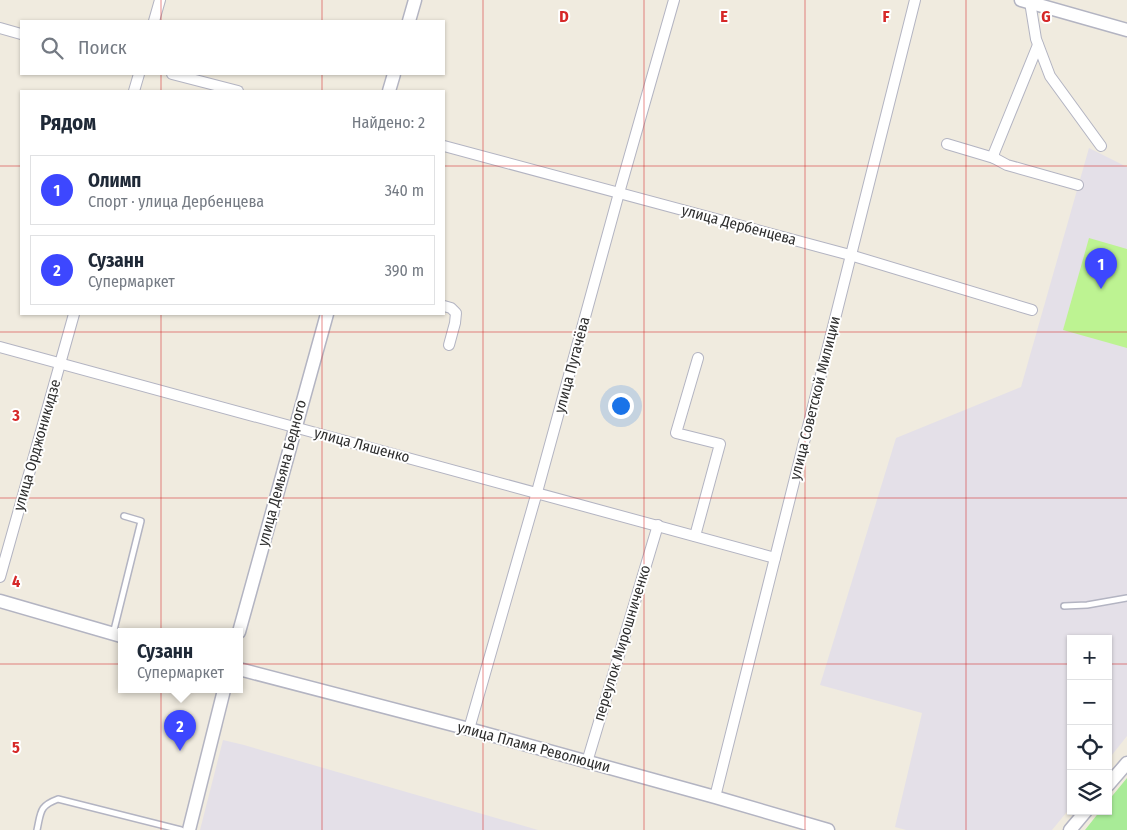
<!DOCTYPE html>
<html lang="ru">
<head>
<meta charset="utf-8">
<style>
  body { margin:0; font-family:"Fira Sans Condensed",sans-serif; background:#f6f6f7; color:#1f2937 }
  .controls { position:absolute; right:15px; bottom:15px; display:grid; overflow:hidden; border-radius:0px; box-shadow:0 1px 4px #0004 }
  .controls button { width:45px; height:45px; display:grid; place-items:center; padding:0; border:0; border-bottom:1px solid #e0e1e3; background:#fff; color:#1f2937; font:25px sans-serif }
  .you { position:absolute; left:620px; top:405px; width:18px; height:18px; margin:-12px; border:4px solid #fff; border-radius:50%; background:#1a73e8; box-shadow:0 0 0 8px #1a73e833 }
  .badge { display:grid; place-items:center; width:32px; height:32px; border-radius:50%; background:#3d47ff; color:#fff; font-size:16px; font-weight:700 }
  .pin { position:absolute; translate:-50% -41px; filter:drop-shadow(0 1px 2px #0008) }
  .pin::after { content:''; position:absolute; top:26px; width:18px; height:15px; background:inherit; clip-path:polygon(0 0,100% 0,50% 100%) }
  .popup { position:absolute; left:118px; top:628px; width:125px; height:65px; box-sizing:border-box; display:grid; place-content:center; border-radius:0px; background:#fff; filter:drop-shadow(0 1px 4px #0005); font-size:16px; white-space:nowrap; color:#747a83 }
  .popup b { font-size:19px; color:#1f2937 }
  .popup::after { content:''; position:absolute; left:50%; top:100%; margin-left:-10px; border:10px solid transparent; border-top-color:#fff }
  .list { margin:0; padding:0; list-style:none }
  h2 { display:flex; justify-content:space-between; align-items:center; height:65px; margin:0; padding:0 20px; font-size:21px }
  h2 small { font-size:16px; font-weight:400; color:#747a83 }
  .list li { display:grid; grid-template-columns:32px 1fr auto; gap:15px; align-items:center; box-sizing:border-box; height:70px; margin:0 10px 10px; padding:0 10px; border:1px solid #e0e1e3; border-radius:0px }
  .list b { display:block; font-size:19px; white-space:nowrap }
  .list p { margin:0; font-size:16px; white-space:nowrap; color:#747a83 }
  .list em { font-size:16px; font-style:normal; color:#747a83 }
  .icon { flex:none; width:28px; height:28px; fill:none; stroke:currentColor; stroke-width:2; stroke-linecap:round; stroke-linejoin:round }
  .map { position:relative; flex:none; width:1127px; height:830px; overflow:hidden }
  .search { position:absolute; background:#fff; box-shadow:0 1px 4px #0004; left:20px; top:20px; width:425px; height:55px; display:flex; align-items:center; gap:12px; box-sizing:border-box; padding:0 18px; border-radius:0px; color:#747a83; font-size:19px }
  .panel { position:absolute; background:#fff; box-shadow:0 1px 4px #0004; left:20px; top:90px; width:425px; height:225px; border-radius:0px }
  .map>svg:first-child { display:block }
  .industrial { fill:#e4e0e8 }
  .green { fill:#a8eb97 }
  .pitch { fill:#bdf392 }
  .lines { fill:none; stroke-linecap:round; stroke-linejoin:round }
  .service-casing { stroke:#b3b4c2; stroke-width:8 }
  .minor-casing { stroke:#b3b4c2; stroke-width:12 }
  .tertiary-casing { stroke:#b3b4c2; stroke-width:15 }
  .service { stroke:#fff; stroke-width:5 }
  .minor { stroke:#fff; stroke-width:10 }
  .tertiary { stroke:#fff; stroke-width:12 }
  .grid { fill:none; stroke:#d62828; stroke-width:1; stroke-opacity:0.55 }
  .labels { text-anchor:middle; dominant-baseline:central; stroke-width:4; stroke-linejoin:round; paint-order:stroke }
  .street-label { font-size:15px; fill:#2e2e2e; stroke:#fff }
  .grid-label { font-size:16px; text-anchor:middle; font-weight:bold; fill:#d62828; stroke:#fff; stroke-width:4; stroke-linejoin:round; paint-order:stroke }
</style>
</head>
<body>
<div class="map">
<svg width="1127" height="830" viewBox="0 0 1127 830">
  <rect width="100%" height="100%" fill="#f0ebdf"/>
  <g class="industrial">
    <path d="M1089,148l38,19v569l-19,24v-121h-37v168l-19,23h-146l-11,-3 27,-114 -102,-28 76,-247 125,-51z"/>
    <path d="M223,740l21,5 294,85h-338z"/>
  </g>
  <path class="green" d="M1127,778v52h-42l15,-19h8v-10z"/>
  <path class="pitch" d="M1089,238l38,11v99l-64,-18z"/>
  <g class="lines">
    <defs>
      <g id="service">
        <path d="M1064,606l23,-1 40,-7"/>
        <path d="M113,634l28,-113 -17,-5"/>
        <path d="M37,830c4,-18 2,-24 21,-31l123,31"/>
      </g>
      <g id="minor">
        <path d="M1030,2l6,37 14,37 51,70"/>
        <path d="M154,21l6,-21"/>
        <path d="M0,28l21,6"/>
        <path d="M1038,45l-44,108v5l13,7 71,20"/>
        <path d="M172,74l66,17"/>
        <path d="M134,91l5,-17"/>
        <path d="M947,144l47,14"/>
        <path d="M444,146l406,109 182,55"/>
        <path d="M444,306l7,2 5,5 -1,10 -6,22"/>
        <path d="M0,347l775,211"/>
        <path d="M695,536l25,-92 -44,-11 22,-75"/>
        <path d="M0,577l74,-263"/>
        <path d="M469,729l68,-237 82,-299 55,-193"/>
        <path d="M587,762l71,-237"/>
        <path d="M715,797l200,-797"/>
      </g>
      <g id="tertiary">
        <path d="M1021,0l106,30"/>
        <path d="M409,21l6,-21"/>
        <path d="M389,91l5,-17"/>
        <path d="M0,601l121,35"/>
        <path d="M239,632l88,-318"/>
        <path d="M239,669l230,60 246,68 113,33"/>
        <path d="M1108,785l19,-22"/>
        <path d="M189,830l35,-140"/>
        <path d="M1070,830l16,-19"/>
      </g>
    </defs>
    <use href="#service" class="service-casing"/>
    <use href="#minor" class="minor-casing"/>
    <use href="#tertiary" class="tertiary-casing"/>
    <use href="#service" class="service"/>
    <use href="#minor" class="minor"/>
    <use href="#tertiary" class="tertiary"/>
  </g>
  <path class="grid" d="M161,0v21M322,0v21M483,0v830M644,0v830M805,0v830M966,0v830M161,74v17M322,74v17M0,166h21M444,166h683M161,314v516M322,314v516M0,332h1127M0,498h1127M0,664h1071M1108,664h19"/>
  <g class="labels">
    <g class="street-label">
      <text transform="translate(739 225) rotate(15)">улица Дербенцева</text>
      <text transform="translate(572 365) rotate(-75)">улица Пугачёва</text>
      <text transform="translate(815 398) rotate(-76)">улица Советской Милиции</text>
      <text transform="translate(37 445) rotate(-74)">улица Орджоникидзе</text>
      <text transform="translate(362 445) rotate(15)">улица Ляшенко</text>
      <text transform="translate(282 473) rotate(-75)">улица Демьяна Бедного</text>
      <text transform="translate(622 643) rotate(-73)">переулок Мирошниченко</text>
      <text transform="translate(534 747) rotate(15)">улица Пламя Революции</text>
    </g>
  </g>
  <g class="grid-label">
    <text x="564" y="22">D</text>
    <text x="724" y="22">E</text>
    <text x="886" y="22">F</text>
    <text x="1046" y="22">G</text>
    <text x="16" y="421">3</text>
    <text x="16" y="587">4</text>
    <text x="16" y="753">5</text>
  </g>
</svg>
<div class="controls">
<button>+</button>
<button>−</button>
<button><svg class="icon" aria-label="locate" viewBox="0 0 24 24"><circle cx="12" cy="12" r="6"/><path d="M12 2v4M12 18v4M2 12h4M18 12h4"/></svg></button>
<button><svg class="icon" aria-label="layers" viewBox="0 0 24 24"><path d="M12 4l9 5-9 5-9-5zM3 14l9 5 9-5"/></svg></button>
</div>
<div class="you"></div>
<div class="pin badge" style="left:1101px;top:289px">1</div>
<div class="pin badge" style="left:180px;top:751px">2</div>
<div class="popup"><b>Сузанн</b>Супермаркет</div>
<div class="search"><svg class="icon" aria-label="search" viewBox="0 0 24 24"><circle cx="10" cy="10" r="6"/><path d="M15 15l6 6"/></svg>Поиск</div>
<section class="panel">
<h2>Рядом<small>Найдено: 2</small></h2>
<ul class="list">
<li><span class="badge">1</span><div><b>Олимп</b><p>Спорт · улица Дербенцева</p></div><em>340 m</em></li>
<li><span class="badge">2</span><div><b>Сузанн</b><p>Супермаркет</p></div><em>390 m</em></li>
</ul>
</section>
</div>
</body>
</html>
